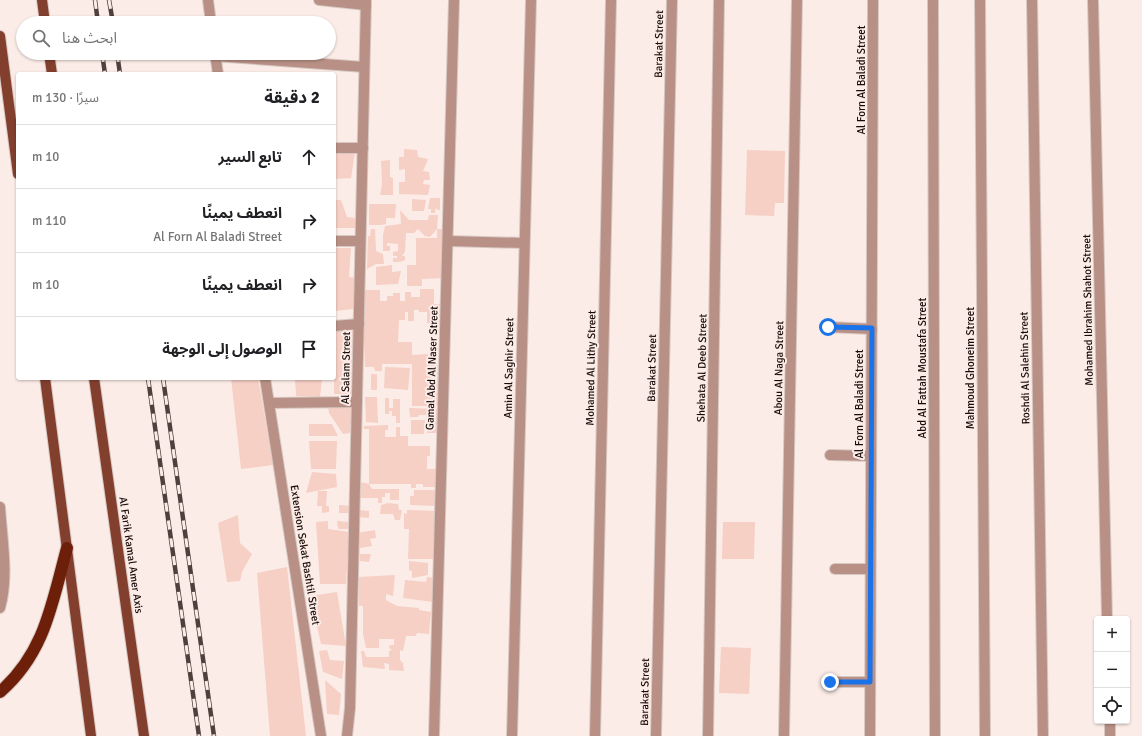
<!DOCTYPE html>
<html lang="ar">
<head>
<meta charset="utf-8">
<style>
  body { margin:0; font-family:Signika,"Noto Sans Arabic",sans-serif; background:#f2f2f2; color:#202124; direction:rtl }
  .controls { position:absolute; right:12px; bottom:12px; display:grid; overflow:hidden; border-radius:4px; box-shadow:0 1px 3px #0004 }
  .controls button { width:36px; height:36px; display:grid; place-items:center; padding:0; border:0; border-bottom:1px solid #e0e0e0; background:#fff; color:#202124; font:20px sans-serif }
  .stop { position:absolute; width:12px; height:12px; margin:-9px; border:3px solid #1a73e8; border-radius:50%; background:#fff }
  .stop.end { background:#1a73e8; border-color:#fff; box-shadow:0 1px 4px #0008 }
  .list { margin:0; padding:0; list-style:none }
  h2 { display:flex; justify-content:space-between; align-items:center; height:52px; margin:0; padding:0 16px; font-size:17px }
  h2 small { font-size:13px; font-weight:400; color:#757577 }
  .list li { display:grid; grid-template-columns:26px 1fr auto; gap:12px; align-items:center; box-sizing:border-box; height:64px; padding:0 16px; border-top:1px solid #e0e0e0 }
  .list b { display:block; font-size:15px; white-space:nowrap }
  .list p { margin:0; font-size:13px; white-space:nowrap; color:#757577 }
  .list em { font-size:13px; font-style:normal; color:#757577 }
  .icon { flex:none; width:22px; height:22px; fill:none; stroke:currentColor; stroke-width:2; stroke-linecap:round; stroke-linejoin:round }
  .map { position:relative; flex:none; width:1142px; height:736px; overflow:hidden; direction:ltr }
  .search { position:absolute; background:#fff; box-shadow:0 1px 3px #0004; left:16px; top:16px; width:320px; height:44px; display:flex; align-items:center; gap:10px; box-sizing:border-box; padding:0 14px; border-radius:22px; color:#757577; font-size:15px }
  .panel { position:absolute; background:#fff; box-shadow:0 1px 3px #0004; left:16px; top:72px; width:320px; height:308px; border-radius:4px; direction:rtl }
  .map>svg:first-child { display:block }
  .building { fill:#f6cfc5 }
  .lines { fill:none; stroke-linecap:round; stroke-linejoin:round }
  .minor-casing { stroke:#d7c8c3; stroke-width:12 }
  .primary-casing { stroke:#d7c8c3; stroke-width:12 }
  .motorway-casing { stroke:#d7c8c3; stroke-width:14 }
  .minor { stroke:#b89085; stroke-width:10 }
  .primary { stroke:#823f2e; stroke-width:10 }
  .motorway { stroke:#6d1f0a; stroke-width:12 }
  .rail-casing { stroke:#4e403d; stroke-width:4.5 }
  .rail { stroke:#fcece7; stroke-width:3; stroke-dasharray:9; stroke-linecap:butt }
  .route { stroke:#1a73e8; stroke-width:5 }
  .labels { text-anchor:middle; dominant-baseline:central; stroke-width:4; stroke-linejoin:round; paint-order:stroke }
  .street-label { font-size:11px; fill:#170a07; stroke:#fcece7 }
</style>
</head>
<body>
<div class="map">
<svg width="1142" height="736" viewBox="0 0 1142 736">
  <rect width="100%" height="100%" fill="#fcece7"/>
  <g class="building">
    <path d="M404,149l13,1 1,7 10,2 -5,12 6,1 1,8h-6l-1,4 7,1 -2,10 -29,-1v-12h6v-13l-6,1v-13h5z"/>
    <path d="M747,150l38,1 -1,52h-9l-1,13 -29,-1z"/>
    <path d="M355,152l-4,26 -17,1v-26z"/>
    <path d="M390,160v17l3,1v17h-13l2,-11 -1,-23z"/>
    <path d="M430,198h10v12l-5,-1v4h-4v-4h-3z"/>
    <path d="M412,199l14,1 -2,11h-12z"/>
    <path d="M334,200h7l6,17 8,1v10h-21z"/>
    <path d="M369,204h27l-1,14h-9v6l-5,1h-12z"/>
    <path d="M400,210l9,10h19l1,-5h9l-1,14 -7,8 -5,-1 -7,-7 -4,4h-8l-1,19 -3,4h3v4l-5,2h-7v-4h4v-2h-4v-4l5,-1v-7l-11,-1v3h3v5h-7v-16l2,-9 16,-2z"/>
    <path d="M371,229h4l1,22 7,3 1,10h-8l-9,5 1,-33h2z"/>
    <path d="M437,229h7v49l-22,1v7h-15v-21h9v-27h21z"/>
    <path d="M334,248h17l-2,29 7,1 -3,31 -18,2z"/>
    <path d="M392,265v7l9,-1 -3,13 -22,1v-18z"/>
    <path d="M420,289h14v15h9v20l-16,-1v-11h-8v-2h-5v11h-6v-9h-3v8h-6l-1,22h14v13l16,-1v11h13v41h-29v-42h-30v7h-7l-1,-4h-9l-3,-77h18v11h7v-5h6v-3h7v8h5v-9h6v5h9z"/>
    <path d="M354,329l-2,65h-18v-64z"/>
    <path d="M385,367l25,1 -2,22 -24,-2z"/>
    <rect x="371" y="374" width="6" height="16"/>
    <path d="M231,378h27l15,87 -32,4z"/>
    <path d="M295,378h27l-2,19 -24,-1z"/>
    <path d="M365,397h12l1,26 -12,-1z"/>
    <path d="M385,398h4v10h4v-9h7v24h-4v-7h-4v-5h-3v3h-4z"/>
    <path d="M328,406l24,1 -2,26 -7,1 -14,-21z"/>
    <path d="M409,408l31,1v24h-13l2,-18h-10l-1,2h-8z"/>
    <path d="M411,420h14l-1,14h-13z"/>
    <path d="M309,424h23l6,12h-29z"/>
    <path d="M388,425v5h-3v7h11v-10h4v9h8v10h22v10h-3v13h10l1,18h-15v-3h-7v4h-5v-4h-42v-55h-5v-3z"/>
    <path d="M309,441h28l-1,28h-25z"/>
    <path d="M312,472l24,2 1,13 -31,6z"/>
    <path d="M356,481l13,3 3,5h27v11h-9v-7h-5v4h-3v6h-4v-5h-22z"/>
    <path d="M414,490h24v19h-4v-3l-24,-1v-9h4z"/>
    <path d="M318,491h9l-1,15h3v6l-7,1v-7h-5z"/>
    <path d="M388,503l10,1 1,6h3l-2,10h-5l-2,-6h-13l1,-9z"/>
    <path d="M339,505l13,1v7h-13z"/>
    <path d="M359,510l10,1v7l-10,-1z"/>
    <path d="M407,510l31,1 -1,48h-29l1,-30h-5v-16l3,1z"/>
    <path d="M238,515l2,28 12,11 -10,18 -2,9 -13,1 -9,-59z"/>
    <path d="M328,521v8l21,3 -3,52h-26l-4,-62z"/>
    <path d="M337,521l12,1v7h-11z"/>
    <path d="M723,522h32l-1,37h-32z"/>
    <path d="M375,530l1,8 -6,1 2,7 -12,2 -3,-15z"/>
    <path d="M360,554h11l-2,8 -9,-1z"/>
    <path d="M409,561l19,2v12l-16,3v-7l-3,-1z"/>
    <path d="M287,567l19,169h-36l-13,-163z"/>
    <path d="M395,575l-2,21 -7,-2v6l11,6 22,2v2l12,2 -2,22 -12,-1 -1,3h-10l-3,15 -3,-1v10l3,3 1,8 -15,-1v-6l-5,-1 1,6 -22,-2 -2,-16h3l2,6h23v-6l3,-1 -3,-2 1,-3h4v-6h-15v9h-13l-3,-14v-28h-4v-29z"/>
    <path d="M427,577l9,1 -3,24 -30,-4 2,-18 21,2z"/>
    <path d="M337,592l9,54 -25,-2 -11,-48z"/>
    <path d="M721,647l30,1 -2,46 -30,-1z"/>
    <path d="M327,650l3,10 14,1 -2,18 -19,-7 -4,-21z"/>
    <path d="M325,680l16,14 -2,21 -12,-1z"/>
  </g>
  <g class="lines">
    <defs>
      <g id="minor">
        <path d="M208,0l3,23"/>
        <path d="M319,0l47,5"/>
        <path d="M933,0l2,736"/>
        <path d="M980,0l5,736"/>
        <path d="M1032,0l11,736"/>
        <path d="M1093,0l14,619"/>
        <path d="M215,53l3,21"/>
        <path d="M215,56l149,11"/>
        <path d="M334,148h29"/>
        <path d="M334,241h26"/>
        <path d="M448,241l76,2"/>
        <path d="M334,326l25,-2"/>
        <path d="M828,327l44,2"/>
        <path d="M265,378l56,358"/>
        <path d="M269,403l88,-1"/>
        <path d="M830,455l41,1"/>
        <path d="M0,507c2,33 9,69 0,101"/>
        <path d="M835,569h35"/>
        <path d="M830,682h40"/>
        <path d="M1110,721v15"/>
        <path d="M347,736l3,-28 16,-708"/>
        <path d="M434,736l20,-736"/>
        <path d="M512,736l19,-736"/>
        <path d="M595,736l16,-736"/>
        <path d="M656,736l16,-736"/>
        <path d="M708,736l11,-736"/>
        <path d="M784,736l13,-736"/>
        <path d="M870,736l3,-736"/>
      </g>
      <g id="primary">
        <path d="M42,0l3,23"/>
        <path d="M0,36l18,138"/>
        <path d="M49,53l3,21"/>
        <path d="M45,378l46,358"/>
        <path d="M94,378l50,358"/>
      </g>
      <path id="motorway" d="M0,692c45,-39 52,-89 67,-144"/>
    </defs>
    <use href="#minor" class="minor-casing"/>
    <use href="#primary" class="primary-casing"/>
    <use href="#motorway" class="motorway-casing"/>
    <use href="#minor" class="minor"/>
    <use href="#primary" class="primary"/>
    <use href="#motorway" class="motorway"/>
    <defs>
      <g id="rail">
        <path d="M95,0l3,23"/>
        <path d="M109,0l4,23"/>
        <path d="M102,53l3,21"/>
        <path d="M117,53l3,21"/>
        <path d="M148,378l51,358"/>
        <path d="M163,378l51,358"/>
      </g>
    </defs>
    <use href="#rail" class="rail-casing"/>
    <use href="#rail" class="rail"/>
  </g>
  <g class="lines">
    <path class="route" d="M828,327l44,1 -2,354h-40"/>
  </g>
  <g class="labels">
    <g class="street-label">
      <text transform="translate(659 44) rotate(-89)">Barakat Street</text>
      <text transform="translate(861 80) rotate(-90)">Al Forn Al Baladi Street</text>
      <text transform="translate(1088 310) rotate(-91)">Mohamed Ibrahim Shahot Street</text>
      <text transform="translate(346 368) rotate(-89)">Al Salam Street</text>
      <text transform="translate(432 368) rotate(-88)">Gamal Abd Al Naser Street</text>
      <text transform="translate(509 368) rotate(-89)">Amin Al Saghir Street</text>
      <text transform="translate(591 368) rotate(-89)">Mohamed Al Lithy Street</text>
      <text transform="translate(652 368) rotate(-89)">Barakat Street</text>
      <text transform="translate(702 368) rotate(-89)">Shehata Al Deeb Street</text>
      <text transform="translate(779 368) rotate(-89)">Abou Al Naga Street</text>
      <text transform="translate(922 368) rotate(-90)">Abd Al Fattah Moustafa Street</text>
      <text transform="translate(970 368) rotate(-90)">Mahmoud Ghoneim Street</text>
      <text transform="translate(1025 368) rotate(-91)">Roshdi Al Salehin Street</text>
      <text transform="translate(859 404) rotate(-90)">Al Forn Al Baladi Street</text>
      <text transform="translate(131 555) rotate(82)">Al Farik Kamal Amer Axis</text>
      <text transform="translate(305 555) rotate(81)">Extension Sekat Bashtil Street</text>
      <text transform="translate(645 692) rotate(-89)">Barakat Street</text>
    </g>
  </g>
</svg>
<div class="controls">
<button>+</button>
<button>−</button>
<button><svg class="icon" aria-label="locate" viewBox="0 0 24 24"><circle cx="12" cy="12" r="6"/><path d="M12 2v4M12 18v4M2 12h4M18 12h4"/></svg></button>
</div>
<div class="stop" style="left:828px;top:327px"></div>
<div class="stop end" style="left:830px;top:682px"></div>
<div class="search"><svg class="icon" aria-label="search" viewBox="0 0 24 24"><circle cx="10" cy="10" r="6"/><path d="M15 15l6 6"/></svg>ابحث هنا</div>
<section class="panel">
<h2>2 دقيقة<small>سيرًا · 130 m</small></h2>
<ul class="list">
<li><svg class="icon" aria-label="ahead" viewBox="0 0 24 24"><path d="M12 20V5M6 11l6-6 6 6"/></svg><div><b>تابع السير</b></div><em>10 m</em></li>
<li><svg class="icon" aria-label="right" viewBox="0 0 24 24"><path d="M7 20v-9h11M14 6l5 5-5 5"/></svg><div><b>انعطف يمينًا</b><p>Al Forn Al Baladi Street</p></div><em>110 m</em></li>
<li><svg class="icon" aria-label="right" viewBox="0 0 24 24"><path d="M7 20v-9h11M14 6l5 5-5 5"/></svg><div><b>انعطف يمينًا</b></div><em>10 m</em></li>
<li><svg class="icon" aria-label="arrive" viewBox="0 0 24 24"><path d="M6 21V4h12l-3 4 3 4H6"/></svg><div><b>الوصول إلى الوجهة</b></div></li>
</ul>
</section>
</div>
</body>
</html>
